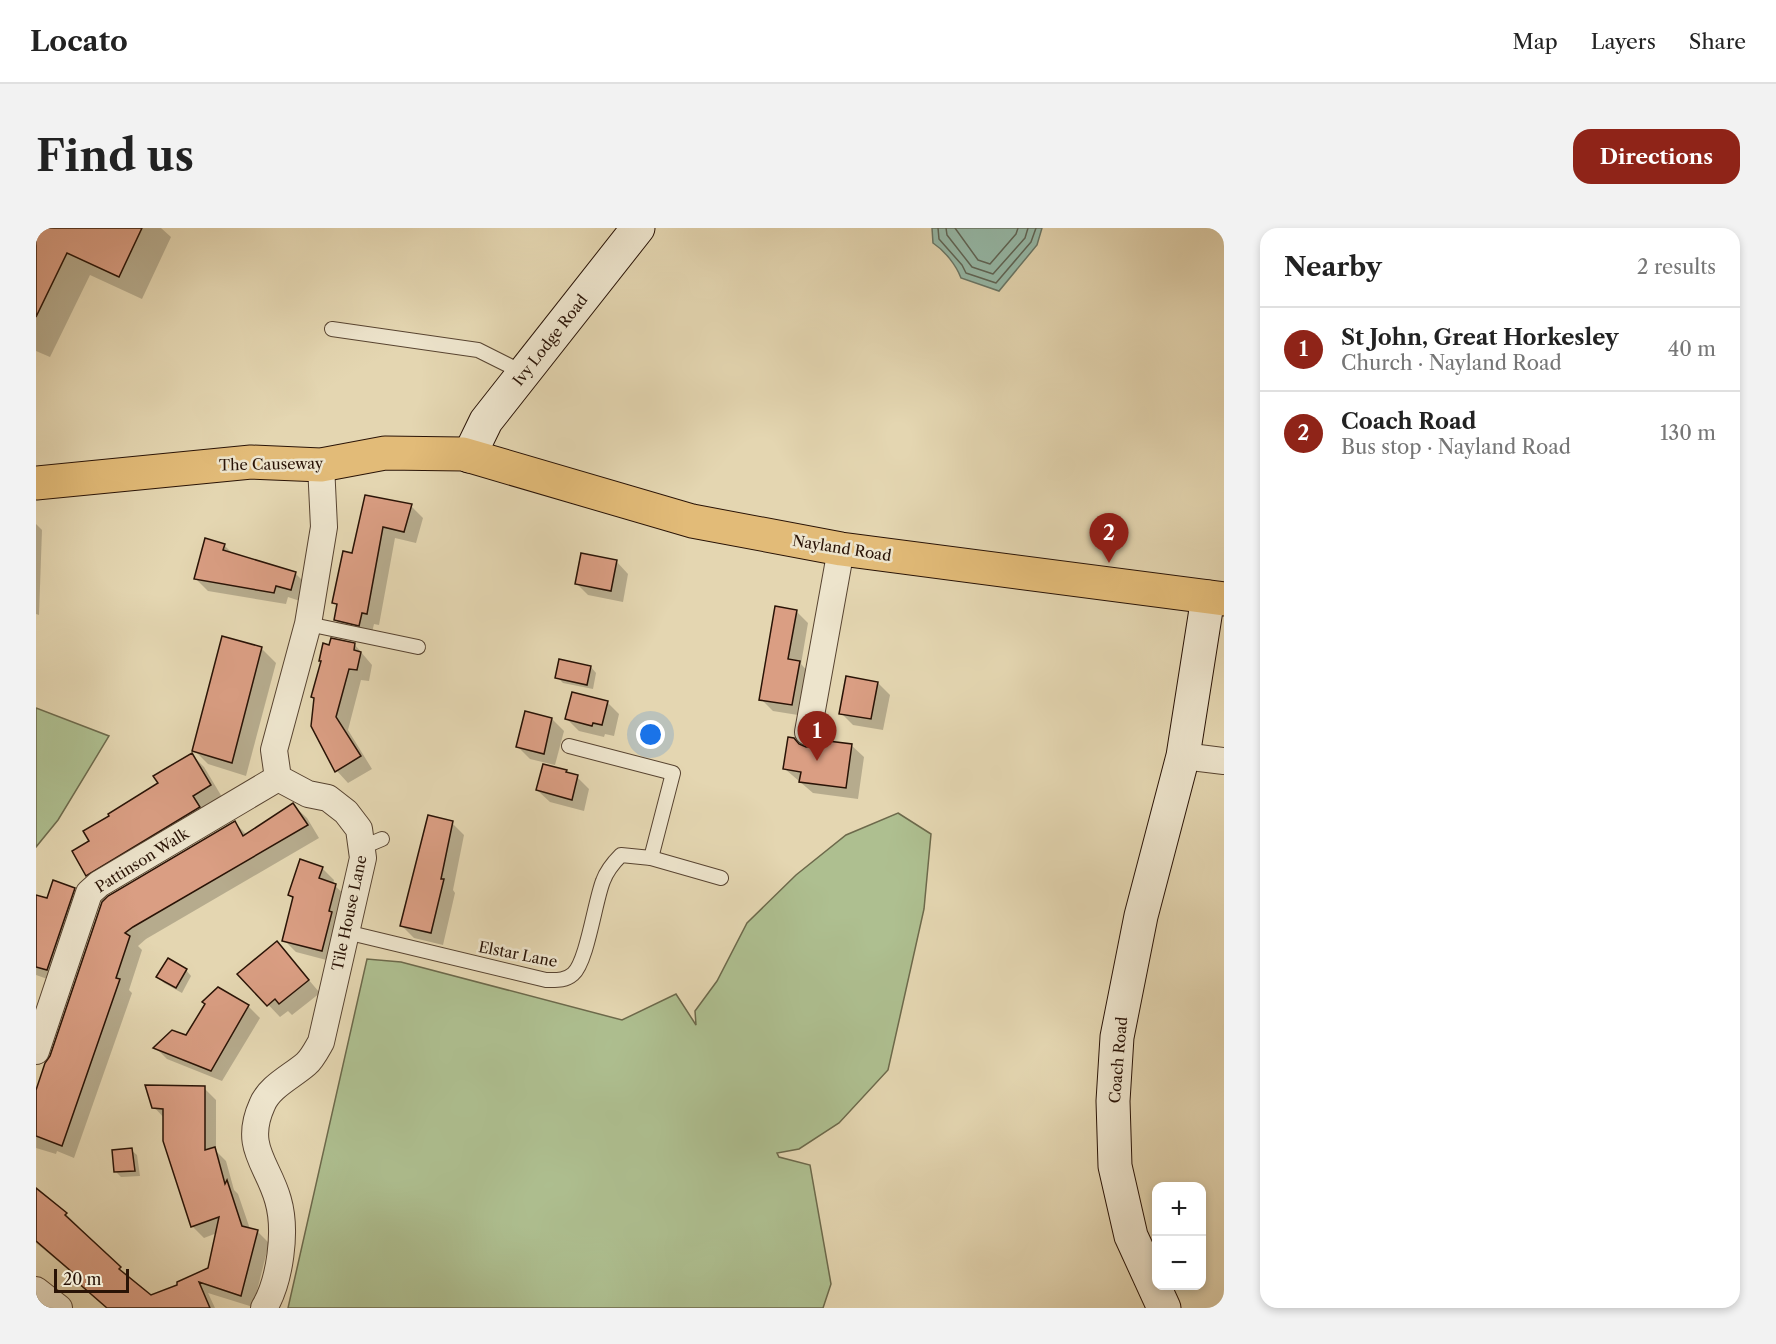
<!DOCTYPE html>
<html lang="en">
<head>
<meta charset="utf-8">
<style>
  body { margin:0; font-family:"Libre Caslon Text",serif; background:#f2f2f2; color:#222 }
  .controls { position:absolute; right:18px; bottom:18px; display:grid; overflow:hidden; border-radius:12px; box-shadow:0 3px 9px #0003 }
  .controls button { width:54px; height:54px; display:grid; place-items:center; padding:0; border:0; border-bottom:2px solid #e0e0e0; background:#fff; color:#222; font:30px sans-serif }
  .scale { position:absolute; left:18px; bottom:15px; width:75px; box-sizing:border-box; padding-left:6px; border:3px solid #291306; border-top:0; font-size:16px; line-height:21px; white-space:nowrap; color:#291306; -webkit-text-stroke:4px #ede4cc; paint-order:stroke }
  .you { position:absolute; left:615px; top:507px; width:21px; height:21px; margin:-15px; border:4px solid #fff; border-radius:50%; background:#1a73e8; box-shadow:0 0 0 9px #1a73e833 }
  .badge { display:grid; place-items:center; width:39px; height:39px; border-radius:50%; background:#8f2418; color:#fff; font-size:20px; font-weight:700 }
  .pin { position:absolute; translate:-50% -50px; filter:drop-shadow(0 2px 3px #0008) }
  .pin::after { content:''; position:absolute; top:32px; width:21px; height:18px; background:inherit; clip-path:polygon(0 0,100% 0,50% 100%) }
  .list { margin:0; padding:0; list-style:none }
  h2 { display:flex; justify-content:space-between; align-items:center; height:78px; margin:0; padding:0 24px; font-size:26px }
  h2 small { font-size:20px; font-weight:400; color:#767676 }
  .list li { display:grid; grid-template-columns:39px 1fr auto; gap:18px; align-items:center; box-sizing:border-box; height:84px; padding:0 24px; border-top:2px solid #e0e0e0 }
  .list b { display:block; font-size:22px; white-space:nowrap }
  .list p { margin:0; font-size:20px; white-space:nowrap; color:#767676 }
  .list em { font-size:20px; font-style:normal; color:#767676 }
  .map { position:relative; flex:none; width:1188px; height:1080px; overflow:hidden; border-radius:18px }
  header { display:flex; align-items:center; gap:36px; box-sizing:border-box; height:84px; padding:0 30px; background:#fff; border-bottom:2px solid #e0e0e0 }
  header strong { font-size:28px }
  nav { display:flex; gap:33px; margin-inline-start:auto; font-size:21px }
  .intro { display:flex; align-items:center; justify-content:space-between; box-sizing:border-box; height:144px; padding:0 36px }
  h1 { margin:0; font-size:42px }
  .button { padding:15px 27px; border-radius:18px; background:#8f2418; color:#fff; font-size:21px; font-weight:700 }
  main { display:flex; gap:36px; padding:0 36px }
  aside { flex:1; background:#fff; border-radius:18px; box-shadow:0 3px 9px #0003 }
  .map>svg:first-child { display:block }
  .green { fill:#aebf90; stroke:#6c694b; stroke-width:1.5 }
  .water { fill:#96b9a8; stroke:#6a7767; stroke-width:1.5 }
  .shadow { fill:#0003 }
  .lines { fill:none; stroke-linecap:round; stroke-linejoin:round }
  .shore { stroke:#606657; stroke-width:1.5 }
  .building { fill:#da9e83; stroke:#291306; stroke-width:1.5 }
  .lane-casing { stroke:#584431; stroke-width:16 }
  .street-casing { stroke:#584431; stroke-width:28 }
  .secondary-casing { stroke:#291306; stroke-width:35 }
  .primary-casing { stroke:#291306; stroke-width:35 }
  .lane { stroke:#ede4cc; stroke-width:14 }
  .street { stroke:#ede4cc; stroke-width:26 }
  .secondary { stroke:#ede4cc; stroke-width:33 }
  .primary { stroke:#e2bb78; stroke-width:33 }
  .labels { text-anchor:middle; dominant-baseline:central; stroke-width:5; stroke-linejoin:round; paint-order:stroke }
  .street-label { font-size:15px; fill:#291306; stroke:#ede4cc }
</style>
</head>
<body>
<header>
<strong>Locato</strong>
<nav><a>Map</a><a>Layers</a><a>Share</a></nav>
</header>
<div class="intro"><h1>Find us</h1><a class="button">Directions</a></div>
<main>
<div class="map">
<svg width="1188" height="1080" viewBox="0 0 1188 1080">
  <rect width="100%" height="100%" fill="#e4d6b1"/>
  <filter id="stains"><feTurbulence type="fractalNoise" baseFrequency=".00333" numOctaves="4"/><feColorMatrix values="0 0 0 0 .2 0 0 0 0 .09 0 0 0 0 .02 0 0 0 .5 -.17"/></filter>
  <radialGradient id="worn" r=".72"><stop offset=".6" stop-color="#630" stop-opacity="0"/><stop offset="1" stop-color="#630" stop-opacity=".3"/></radialGradient>
  <g class="green">
    <path d="M0,480l73,28 -51,84 -22,27z"/>
    <path d="M862,585l33,21 -7,75 -36,161 -49,53 -40,26 -22,4 2,4 31,8 21,119 -8,24h-535l79,-349 34,3 221,58 54,-26 20,31 -1,-14 22,-30 30,-58 49,-48 50,-40z"/>
  </g>
  <path class="water" d="M896,0h110l-5,17 -38,46 -38,-13c-5,-13 -16,-27 -28,-35z"/>
  <g class="shadow">
    <path d="M0,0h125l10,9 -29,62 -52,-24 -40,82 -14,-6z"/>
    <path d="M330,269l45,9 12,12 -7,25 -21,-5 -16,87 -5,-1 -3,13 -23,-5 -12,-12 2,-13 -4,-5 19,-47z"/>
    <path d="M0,296l6,6 -3,85 -3,-1z"/>
    <path d="M188,317l10,10 61,18 12,12 -4,17 -15,-5 -2,7 -78,-13 -12,-12z"/>
    <path d="M580,333l12,13 -5,28 -35,-7 -12,-12z"/>
    <path d="M760,383l12,12 -7,41 10,11 -7,41 -31,-5 -12,-12z"/>
    <path d="M319,417l17,20 -3,16 -8,-1 -13,50 24,39 -24,14 -11,-12 -21,-71 -4,-4 18,-49z"/>
    <path d="M225,420l15,15 -30,113 -38,-12 -14,-14z"/>
    <path d="M555,439l5,6 -3,16 -30,-6 -6,-6z"/>
    <path d="M842,455l12,12 -7,35 -30,-5 -12,-12z"/>
    <path d="M571,474l12,12 -5,22 -9,-2 -1,3 -25,-6 -12,-12z"/>
    <path d="M516,491l12,12 -9,34 -25,-6 -12,-12z"/>
    <path d="M815,517l13,12 -6,42 -45,-6 -28,-24 15,-23 6,2z"/>
    <path d="M156,527l12,12 18,30 -123,90 -12,-12 4,-33z"/>
    <path d="M530,543l4,4 7,2 12,12 -5,22 -34,-9 -13,-12z"/>
    <path d="M257,577l14,13 12,20 -173,101 -8,7 4,4 -13,40 3,3 -58,165 -17,-7 -1,3 -20,-6v-54l16,-38 51,-154 132,-79 12,12z"/>
    <path d="M416,595l12,12 -11,55 2,3 -12,52 -29,-7 -12,-12z"/>
    <path d="M286,640l12,12 -1,4 14,13 -13,65 -38,-10 -12,-12 10,-41 -5,-4z"/>
    <path d="M38,661l15,15 -27,80 -26,-9v-79l12,4z"/>
    <path d="M241,715l43,50 -28,22 -4,-4 -8,6 -41,-43z"/>
    <path d="M150,742l5,6 -9,17 -18,-10 -6,-6z"/>
    <path d="M182,761l30,17 12,12 -38,63 -55,-22 -11,-11 30,-11z"/>
    <path d="M168,860l12,12v51l10,10 8,29 4,4 12,35 7,2 12,12 -16,64 -45,-14 7,15h-50l44,-38 8,-37 -13,5 -12,-12 -28,-108 -10,-11z"/>
    <path d="M95,922l6,5 3,21 -19,1 -5,-5z"/>
    <path d="M0,962l30,24 13,13 -2,2 85,79h-55l-16,-14 -11,-15 -44,-36z"/>
  </g>
  <g class="lines">
    <g class="shore">
      <path d="M902,0l1,11 23,26 4,8 30,10 35,-41 5,-14"/>
      <path d="M910,0l1,7 25,32 21,7 32,-36 3,-10"/>
      <path d="M919,0l23,32 12,4 26,-30 2,-6"/>
    </g>
  </g>
  <g class="building">
    <path d="M0,0h106l-23,49 -52,-24 -31,64z"/>
    <path d="M329,267l47,9 -8,28 -21,-5 -16,87 -5,-1 -3,13 -25,-6 3,-16 -5,-1 11,-52 9,2z"/>
    <path d="M169,310l20,6 -2,6 73,22 -5,18 -15,-4 -2,7 -80,-14z"/>
    <path d="M545,325l36,7 -6,31 -36,-7z"/>
    <path d="M739,378l22,4 -9,49 12,2 -8,44 -33,-5z"/>
    <path d="M186,408l40,11 -30,116 -40,-12z"/>
    <path d="M295,410l24,5 -1,7 7,2 -4,18 -8,-1 -13,48 25,39 -26,16 -24,-46 3,-28 -3,-1 10,-36h-2l4,-18 6,2z"/>
    <path d="M523,431l32,7 -4,19 -32,-7z"/>
    <path d="M810,448l32,6 -7,37 -32,-5z"/>
    <path d="M536,464l36,9 -6,24 -9,-2 -1,3 -27,-7z"/>
    <path d="M489,483l27,7 -8,36 -28,-7z"/>
    <path d="M752,509l6,1 5,6 7,3 8,-1 6,-6 32,4 -6,44 -47,-6 2,-10 -18,-3z"/>
    <path d="M156,525l19,32 -18,11 7,11 -114,69 -14,-25 17,-10 -6,-10 26,-15 -1,-2 50,-31 -5,-7z"/>
    <path d="M507,536l24,6 -1,2 12,3 -6,25 -36,-10z"/>
    <path d="M257,575l15,22 -175,102 -8,6 5,3 -14,42 4,1 -58,167 -26,-10v-46l9,-27 5,-7 52,-154 6,-6 127,-75 8,15z"/>
    <path d="M392,587l25,6 -12,58h3l-13,54 -31,-7z"/>
    <path d="M264,631l23,8 -4,11 17,6 -7,27 3,1 -10,39 -40,-10 11,-44 -5,-2z"/>
    <path d="M17,652l22,8 -28,82 -11,-3v-72l11,3z"/>
    <path d="M241,713l32,39 -30,24 -4,-5 -8,7 -30,-32z"/>
    <path d="M132,730l19,11 -11,19 -20,-11z"/>
    <path d="M182,759l31,18 -38,66 -58,-23 19,-18 14,5 19,-31 -3,-2z"/>
    <path d="M109,857l60,1v64l10,-3 10,37 2,-4 15,46 16,4 -17,66 -42,-14 11,26h-103l-31,-27 3,-3 -43,-37v-53l31,25 -2,2 56,52 -2,2 32,26 26,-10v-3l31,-14 11,-51 -28,10 -28,-86v-32l-11,-1z"/>
    <path d="M96,920l3,23 -21,1 -2,-22z"/>
  </g>
  <g class="lines">
    <defs>
      <g id="lane">
        <path d="M296,101l146,21 46,23"/>
        <path d="M272,396l110,23"/>
        <path d="M533,518l104,27 -22,85"/>
        <path d="M327,619l19,-8"/>
        <path d="M310,704l200,48c10,0 19,1 27,-6 14,-12 22,-73 30,-93 4,-11 10,-18 18,-26l30,3 70,20"/>
      </g>
      <g id="street">
        <path d="M772,504l33,-183"/>
        <path d="M1147,528l41,5"/>
        <path d="M0,823l53,-158 10,-9 179,-106"/>
        <path d="M0,1062l23,18"/>
        <path d="M228,1080c16,-27 23,-77 14,-108 -10,-36 -35,-53 -16,-95 7,-18 29,-28 44,-41 6,-5 11,-15 15,-22l42,-184 -4,-29 -13,-17 -18,-14 -20,-4 -30,-16 -4,-28 34,-126 16,-97 -3,-62"/>
      </g>
      <g id="secondary">
        <path d="M433,228l17,-35 152,-193"/>
        <path d="M1128,1080l-33,-72 -16,-70 -2,-65 4,-64 24,-121 42,-160 25,-159"/>
      </g>
      <path id="primary" d="M0,255l215,-21 70,3 64,-12 78,1 229,67 149,28 383,50"/>
    </defs>
    <use href="#lane" class="lane-casing"/>
    <use href="#street" class="street-casing"/>
    <use href="#secondary" class="secondary-casing"/>
    <use href="#primary" class="primary-casing"/>
    <use href="#lane" class="lane"/>
    <use href="#street" class="street"/>
    <use href="#secondary" class="secondary"/>
    <use href="#primary" class="primary"/>
  </g>
  <g class="labels">
    <g class="street-label">
      <text transform="translate(514 112) rotate(-52)">Ivy Lodge Road</text>
      <text transform="translate(235 236) rotate(-1)">The Causeway</text>
      <text transform="translate(806 320) rotate(9)">Nayland Road</text>
      <text transform="translate(106 632) rotate(-32)">Pattinson Walk</text>
      <text transform="translate(313 685) rotate(-78)">Tile House Lane</text>
      <text transform="translate(482 726) rotate(11)">Elstar Lane</text>
      <text transform="translate(1082 832) rotate(-85)">Coach Road</text>
    </g>
  </g>
  <rect width="100%" height="100%" filter="url(#stains)"/>
  <rect width="100%" height="100%" fill="url(#worn)"/>
</svg>
<div class="controls">
<button>+</button>
<button>−</button>
</div>
<div class="scale">20 m</div>
<div class="you"></div>
<div class="pin badge" style="left:781px;top:533px">1</div>
<div class="pin badge" style="left:1073px;top:335px">2</div>
</div>
<aside>
<h2>Nearby<small>2 results</small></h2>
<ul class="list">
<li><span class="badge">1</span><div><b>St John, Great Horkesley</b><p>Church · Nayland Road</p></div><em>40 m</em></li>
<li><span class="badge">2</span><div><b>Coach Road</b><p>Bus stop · Nayland Road</p></div><em>130 m</em></li>
</ul>
</aside>
</main>
</body>
</html>
